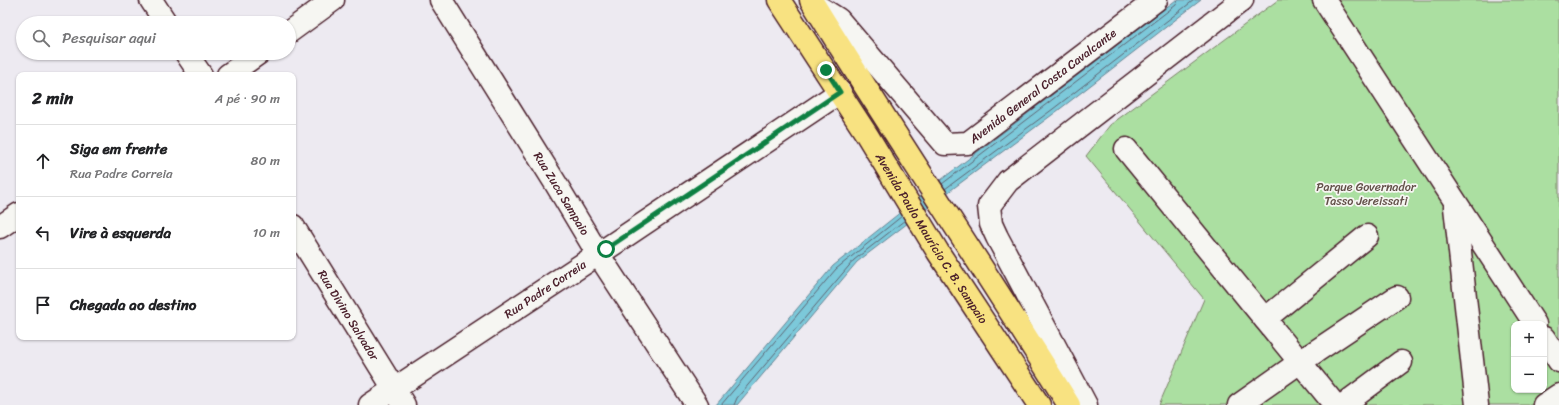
<!DOCTYPE html>
<html lang="pt">
<head>
<meta charset="utf-8">
<style>
  body { margin:0; font-family:Sriracha,sans-serif; background:#f2f2f2; color:#202124 }
  .controls { position:absolute; right:12px; bottom:12px; display:grid; overflow:hidden; border-radius:8px; box-shadow:0 1px 3px #0004 }
  .controls button { width:36px; height:36px; display:grid; place-items:center; padding:0; border:0; border-bottom:1px solid #e0e0e0; background:#fff; color:#202124; font:20px sans-serif }
  .stop { position:absolute; width:12px; height:12px; margin:-9px; border:3px solid #0b8043; border-radius:50%; background:#fff }
  .stop.end { background:#0b8043; border-color:#fff; box-shadow:0 1px 4px #0008 }
  .list { margin:0; padding:0; list-style:none }
  h2 { display:flex; justify-content:space-between; align-items:center; height:52px; margin:0; padding:0 16px; font-size:17px }
  h2 small { font-size:13px; font-weight:400; color:#757577 }
  .list li { display:grid; grid-template-columns:26px 1fr auto; gap:12px; align-items:center; box-sizing:border-box; height:72px; padding:0 16px; border-top:1px solid #e0e0e0 }
  .list b { display:block; font-size:15px; white-space:nowrap }
  .list p { margin:0; font-size:13px; white-space:nowrap; color:#757577 }
  .list em { font-size:13px; font-style:normal; color:#757577 }
  .icon { flex:none; width:22px; height:22px; fill:none; stroke:currentColor; stroke-width:2; stroke-linecap:round; stroke-linejoin:round }
  .map { position:relative; flex:none; width:1559px; height:405px; overflow:hidden }
  .search { position:absolute; background:#fff; box-shadow:0 1px 3px #0004; left:16px; top:16px; width:280px; height:44px; display:flex; align-items:center; gap:10px; box-sizing:border-box; padding:0 14px; border-radius:22px; color:#757577; font-size:15px }
  .panel { position:absolute; background:#fff; box-shadow:0 1px 3px #0004; left:16px; top:72px; width:280px; height:268px; border-radius:8px }
  .map>svg:first-child { display:block }
  .green { fill:#abdfa1; stroke:#7a7f66; fill-rule:evenodd }
  .water { fill:#7cc9da; stroke:#688594 }
  .lines { fill:none; stroke-linecap:round; stroke-linejoin:round }
  .shore { stroke:#5e6371; stroke-width:1 }
  .minor-casing { stroke:#4a1f2b; stroke-width:25 }
  .major-casing { stroke:#4a1f2b; stroke-width:25 }
  .minor { stroke:#f6f6f2; stroke-width:22 }
  .major { stroke:#f8e281; stroke-width:22 }
  .route { stroke:#0b8043; stroke-width:5 }
  .labels { text-anchor:middle; dominant-baseline:central; stroke-width:3.5; stroke-linejoin:round; paint-order:stroke }
  .street-label { font-size:12px; fill:#4a1f2b; stroke:#f6f6f2 }
  .park-label { font-size:12px; fill:#624f48; stroke:#f6f6f2 }
</style>
</head>
<body>
<div class="map">
<svg width="1559" height="405" viewBox="0 0 1559 405">
  <rect width="100%" height="100%" fill="#edeaf1"/>
  <filter id="ink" filterUnits="userSpaceOnUse"><feTurbulence type="fractalNoise" baseFrequency=".025" numOctaves="2"/><feDisplacementMap in="SourceGraphic" scale="8" xChannelSelector="R" yChannelSelector="G"/><feConvolveMatrix kernelMatrix="1 2 1 2 8 2 1 2 1" color-interpolation-filters="sRGB"/></filter>
  <g filter="url(#ink)">
    <path class="green" d="M1278,0h281v405h-400l45,-106 -118,-143 24,-31zM1514,324h30v66h-30z"/>
    <path class="water" d="M1176,0h25l-145,112 -101,75 -98,75 -120,143h-21l117,-139 113,-90z"/>
    <g class="lines">
      <g class="shore">
        <path d="M942,184l234,-179 2,-5"/>
        <path d="M945,189l108,-80 141,-109"/>
        <path d="M721,405l115,-136 66,-53"/>
        <path d="M734,405l3,-7 117,-138 51,-40"/>
      </g>
      <defs>
        <g id="minor">
          <path d="M151,0l15,23"/>
          <path id="s1" d="M441,0l115,184 42,70 99,151"/>
          <path d="M1324,0l211,324"/>
          <path id="s2" d="M814,4l24,15 107,125 23,-1 188,-143"/>
          <path d="M289,32l44,-32"/>
          <path d="M186,53l15,22"/>
          <path d="M228,75l31,-22"/>
          <path d="M1126,149l209,256"/>
          <path d="M1455,207l22,198"/>
          <path id="s3" d="M293,226l111,179"/>
          <path d="M0,227l19,-13"/>
          <path d="M1265,319l102,-83"/>
          <path d="M1544,338l15,23"/>
          <path id="s4" d="M370,405l245,-162 225,-151"/>
          <path d="M1086,405l-89,-168 -6,-13 -2,-18 19,-25 234,-181"/>
          <path d="M1239,405l61,-43 97,-65"/>
          <path d="M1343,405l58,-43"/>
          <path d="M1544,405l15,-10"/>
        </g>
        <g id="major">
          <path id="s5" d="M779,0l88,135 71,117 101,153"/>
          <path d="M811,0c84,137 174,269 258,405"/>
        </g>
      </defs>
      <use href="#minor" class="minor-casing"/>
      <use href="#major" class="major-casing"/>
      <use href="#minor" class="minor"/>
      <use href="#major" class="major"/>
    </g>
  </g>
  <g class="lines" filter="url(#ink)">
    <path class="route" d="M606,249l234,-157 -14,-22"/>
  </g>
  <g class="labels">
    <g class="street-label">
      <text stroke="none"><textPath href="#s2" startOffset="310">Avenida General Costa Cavalcante</textPath></text>
      <text stroke="none"><textPath href="#s1" startOffset="228">Rua Zuca Sampaio</textPath></text>
      <text stroke="none"><textPath href="#s5" startOffset="283">Avenida Paulo Maurício C. B. Sampaio</textPath></text>
      <text stroke="none"><textPath href="#s4" startOffset="210">Rua Padre Correia</textPath></text>
      <text stroke="none"><textPath href="#s3" startOffset="105">Rua Divino Salvador</textPath></text>
    </g>
    <g class="park-label">
      <text x="1366" y="187">Parque Governador<tspan x="1366" dy="14">Tasso Jereissati</tspan></text>
    </g>
  </g>
</svg>
<div class="controls">
<button>+</button>
<button>−</button>
</div>
<div class="stop" style="left:606px;top:249px"></div>
<div class="stop end" style="left:826px;top:70px"></div>
<div class="search"><svg class="icon" aria-label="search" viewBox="0 0 24 24"><circle cx="10" cy="10" r="6"/><path d="M15 15l6 6"/></svg>Pesquisar aqui</div>
<section class="panel">
<h2>2 min<small>A pé · 90 m</small></h2>
<ul class="list">
<li><svg class="icon" aria-label="ahead" viewBox="0 0 24 24"><path d="M12 20V5M6 11l6-6 6 6"/></svg><div><b>Siga em frente</b><p>Rua Padre Correia</p></div><em>80 m</em></li>
<li><svg class="icon" aria-label="left" viewBox="0 0 24 24"><path d="M17 20v-9H6M10 6l-5 5 5 5"/></svg><div><b>Vire à esquerda</b></div><em>10 m</em></li>
<li><svg class="icon" aria-label="arrive" viewBox="0 0 24 24"><path d="M6 21V4h12l-3 4 3 4H6"/></svg><div><b>Chegada ao destino</b></div></li>
</ul>
</section>
</div>
</body>
</html>
